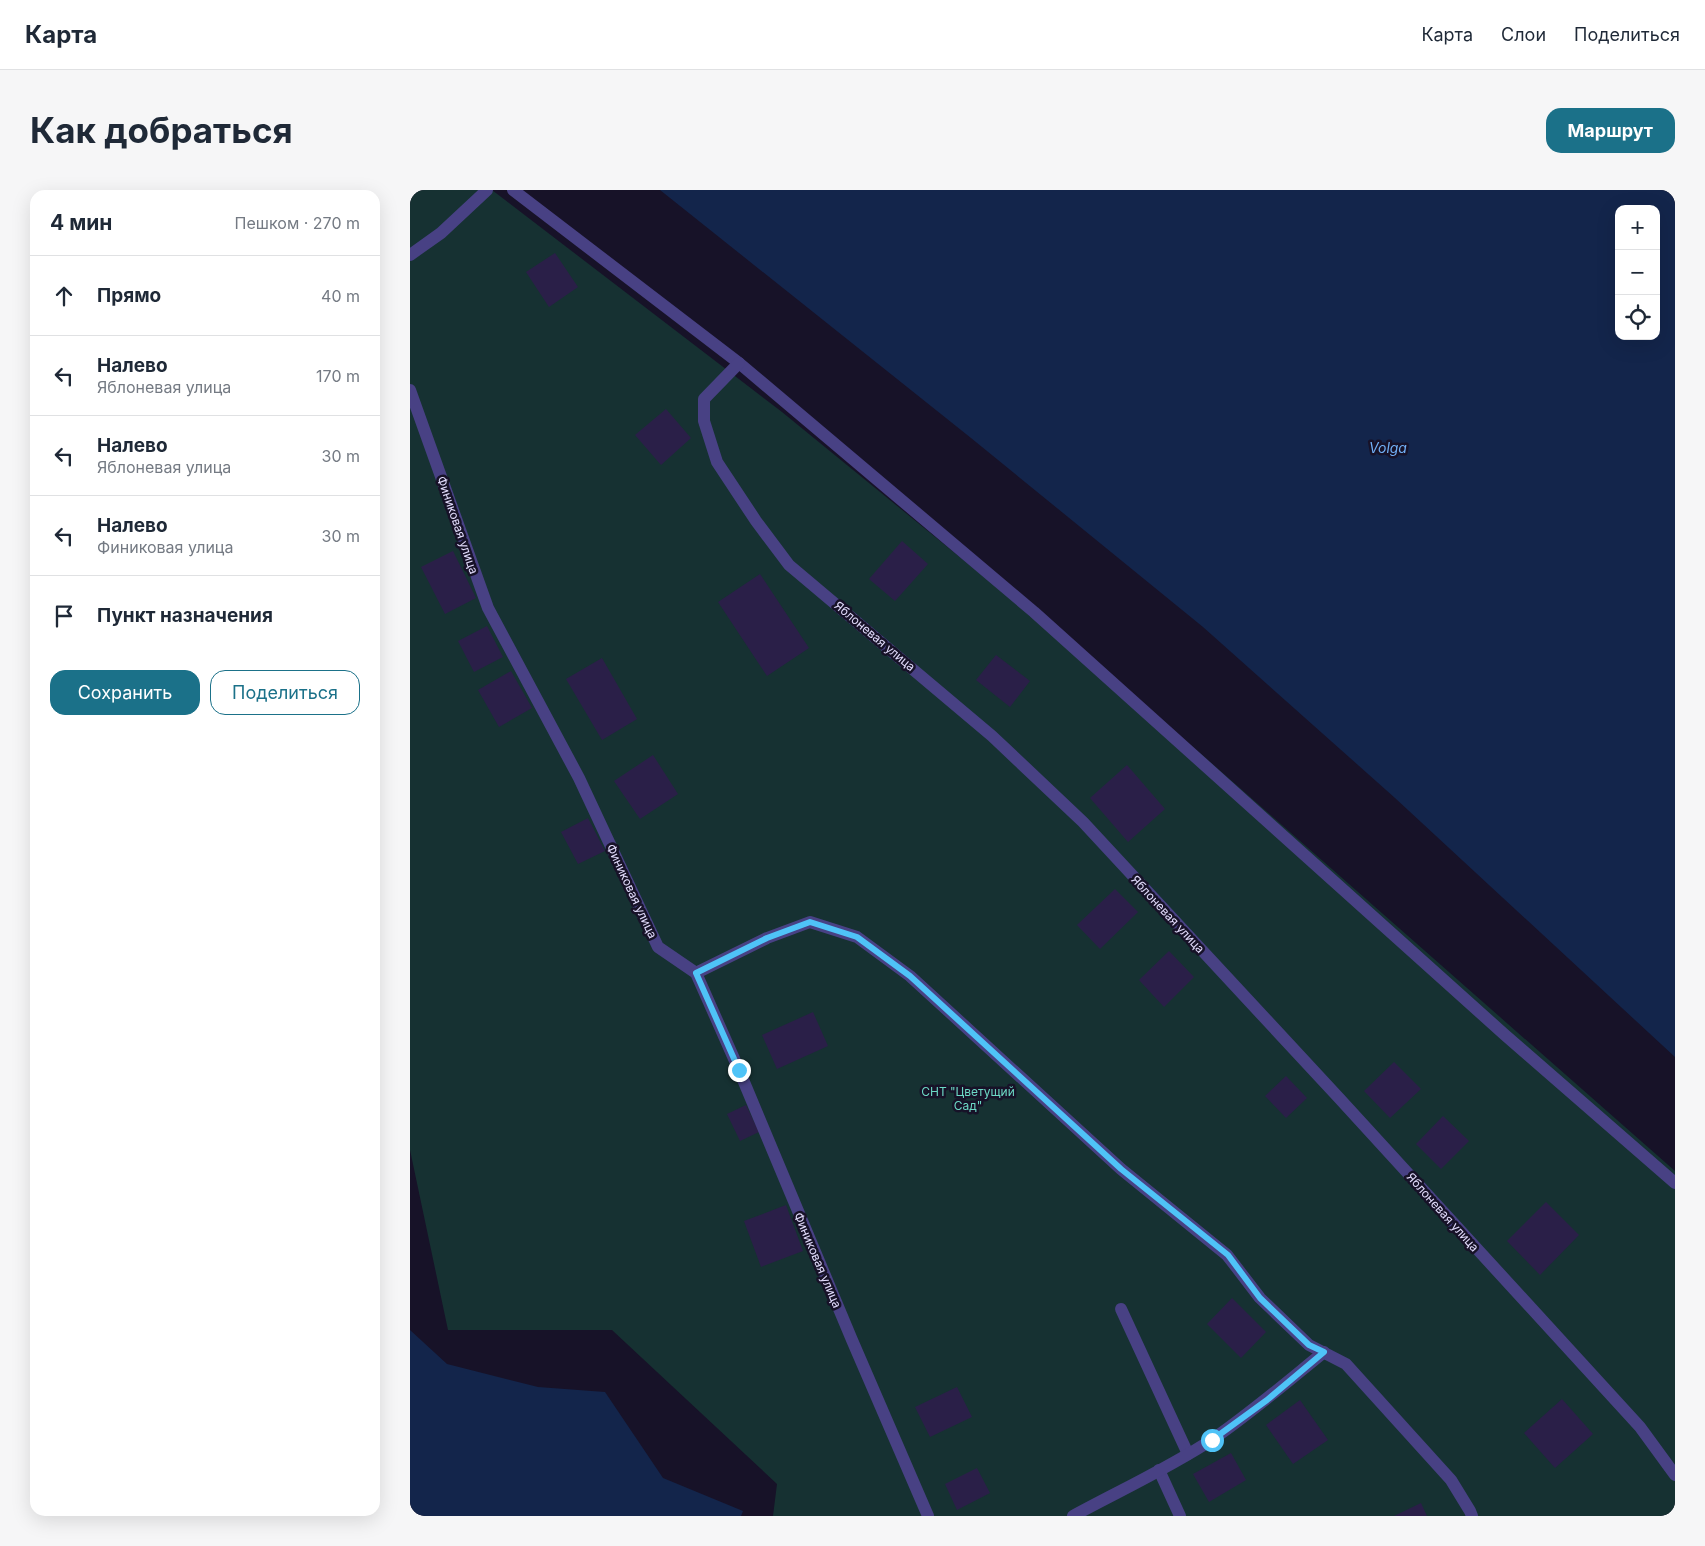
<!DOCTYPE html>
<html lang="ru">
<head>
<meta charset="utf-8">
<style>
  body { margin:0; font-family:Inter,sans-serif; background:#f6f6f7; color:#1f2937 }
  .controls { position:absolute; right:15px; top:15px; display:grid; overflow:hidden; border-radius:10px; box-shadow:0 5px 20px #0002 }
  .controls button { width:45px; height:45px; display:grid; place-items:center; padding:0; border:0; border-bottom:1px solid #e0e1e3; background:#fff; color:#1f2937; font:25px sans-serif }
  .stop { position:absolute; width:15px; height:15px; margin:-11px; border:4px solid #4fc3f7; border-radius:50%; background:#fff }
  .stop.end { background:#4fc3f7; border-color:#fff; box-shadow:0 1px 5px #0008 }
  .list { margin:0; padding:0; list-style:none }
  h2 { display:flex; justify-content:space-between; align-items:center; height:65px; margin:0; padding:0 20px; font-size:21px }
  h2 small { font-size:16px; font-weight:400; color:#747a83 }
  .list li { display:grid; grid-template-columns:32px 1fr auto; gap:15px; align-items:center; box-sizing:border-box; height:80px; padding:0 20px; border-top:1px solid #e0e1e3 }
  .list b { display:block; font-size:19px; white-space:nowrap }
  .list p { margin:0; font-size:16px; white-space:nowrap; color:#747a83 }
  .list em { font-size:16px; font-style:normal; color:#747a83 }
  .actions { display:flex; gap:10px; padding:15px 20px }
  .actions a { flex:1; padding:11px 0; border:1px solid #1b7189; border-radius:15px; text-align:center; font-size:18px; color:#1b7189 }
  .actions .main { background:#1b7189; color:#fff }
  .icon { flex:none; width:28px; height:28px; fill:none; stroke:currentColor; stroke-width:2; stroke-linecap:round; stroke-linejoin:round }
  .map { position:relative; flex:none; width:1265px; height:1326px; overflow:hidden; border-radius:15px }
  header { display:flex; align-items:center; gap:30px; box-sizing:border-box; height:70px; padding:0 25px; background:#fff; border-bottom:1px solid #e0e1e3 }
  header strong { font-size:24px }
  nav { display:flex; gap:28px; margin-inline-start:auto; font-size:18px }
  .intro { display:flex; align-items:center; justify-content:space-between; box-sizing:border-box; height:120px; padding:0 30px }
  h1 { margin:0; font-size:35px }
  .button { padding:12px 22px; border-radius:15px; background:#1b7189; color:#fff; font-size:18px; font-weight:700 }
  main { display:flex; gap:30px; padding:0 30px }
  aside { flex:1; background:#fff; border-radius:15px; box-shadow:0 5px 20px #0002 }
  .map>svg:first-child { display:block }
  .green { fill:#163132 }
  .water { fill:#13254b; fill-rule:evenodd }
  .building { fill:#2a1f48 }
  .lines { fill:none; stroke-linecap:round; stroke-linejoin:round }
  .minor { stroke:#484184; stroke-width:12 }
  .route { stroke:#4fc3f7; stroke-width:6 }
  .labels { text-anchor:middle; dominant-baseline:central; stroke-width:5; stroke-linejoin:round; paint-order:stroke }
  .street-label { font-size:12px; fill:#e2dcfc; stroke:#171228 }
  .park-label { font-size:12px; fill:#6cd9c5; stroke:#171228 }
  .water-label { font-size:14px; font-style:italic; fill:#71aff5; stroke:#171228 }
</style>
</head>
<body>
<header>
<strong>Карта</strong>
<nav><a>Карта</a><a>Слои</a><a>Поделиться</a></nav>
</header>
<div class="intro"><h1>Как добраться</h1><a class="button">Маршрут</a></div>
<main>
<aside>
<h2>4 мин<small>Пешком · 270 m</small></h2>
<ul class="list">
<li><svg class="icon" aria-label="ahead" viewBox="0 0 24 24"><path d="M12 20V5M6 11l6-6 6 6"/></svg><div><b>Прямо</b></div><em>40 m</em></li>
<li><svg class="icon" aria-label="left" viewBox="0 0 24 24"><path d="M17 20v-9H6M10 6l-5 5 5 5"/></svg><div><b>Налево</b><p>Яблоневая улица</p></div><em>170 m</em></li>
<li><svg class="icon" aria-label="left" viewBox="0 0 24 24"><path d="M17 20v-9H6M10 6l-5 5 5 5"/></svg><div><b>Налево</b><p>Яблоневая улица</p></div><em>30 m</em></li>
<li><svg class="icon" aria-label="left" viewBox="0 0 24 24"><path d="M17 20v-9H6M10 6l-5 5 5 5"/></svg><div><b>Налево</b><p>Финиковая улица</p></div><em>30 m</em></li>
<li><svg class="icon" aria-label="arrive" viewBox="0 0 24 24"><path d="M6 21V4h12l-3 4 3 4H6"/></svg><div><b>Пункт назначения</b></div></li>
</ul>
<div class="actions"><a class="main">Сохранить</a><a>Поделиться</a></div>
</aside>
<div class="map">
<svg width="1265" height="1326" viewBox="0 0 1265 1326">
  <rect width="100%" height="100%" fill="#171228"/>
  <path class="green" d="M0,0h82l290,222 418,341 475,418v345h-902l4,-32 -165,-154h-164l-38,-180z"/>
  <g class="water">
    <path d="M250,0h1015v867l-280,-259 -192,-171 -232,-189zM1209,19h37v127h-37z"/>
    <path d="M0,1140l37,34 91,23 67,5 58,86 80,33 -2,5h-331z"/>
  </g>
  <g class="building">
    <path d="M145,63l23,34 -29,20 -23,-35z"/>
    <path d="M256,219l25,29 -30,27 -26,-30z"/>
    <path d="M492,351l26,23 -33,37 -26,-22z"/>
    <path d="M43,361l23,47 -31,16 -24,-47z"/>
    <path d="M350,384l49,74 -42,28 -49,-74z"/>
    <path d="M77,436l16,31 -29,15 -16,-31z"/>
    <path d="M586,465l34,26 -20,26 -34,-27z"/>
    <path d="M192,468l35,61 -35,21 -36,-61z"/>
    <path d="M101,481l21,37 -33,19 -21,-37z"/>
    <path d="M243,565l25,39 -38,25 -26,-38z"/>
    <path d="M717,575l38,44 -37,33 -38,-44z"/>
    <path d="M178,628l17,33 -27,13 -17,-32z"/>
    <path d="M705,699l23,23 -38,37 -23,-24z"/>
    <path d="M759,761l25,26 -30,30 -25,-27z"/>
    <path d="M403,822l15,34 -51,23 -15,-34z"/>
    <path d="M984,872l27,27 -31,29 -26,-27z"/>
    <path d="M876,886l21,22 -21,20 -21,-22z"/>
    <path d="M336,915l13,27 -19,9 -13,-27z"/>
    <path d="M1033,926l26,25 -28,28 -25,-25z"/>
    <path d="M1136,1012l33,33 -39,40 -33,-34z"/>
    <path d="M376,1015l17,46 -42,16 -17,-46z"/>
    <path d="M822,1108l34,34 -25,26 -34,-34z"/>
    <path d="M547,1197l15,30 -42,20 -15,-30z"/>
    <path d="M1152,1209l31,35 -38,34 -31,-35z"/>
    <path d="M890,1210l28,40 -35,24 -27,-39z"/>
    <path d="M821,1263l15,27 -37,22 -16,-28z"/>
    <path d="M567,1278l13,25 -33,17 -12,-26z"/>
    <path d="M1011,1313l6,13h-33z"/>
  </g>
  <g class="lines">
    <g class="minor">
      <path d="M103,0l226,173 295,249 471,423 170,148"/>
      <path d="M0,65l31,-22 46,-43"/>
      <path d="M329,173l-35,36v22l13,41 39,59 33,44 203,171 91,86 256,276 301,329 35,48"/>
      <path d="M0,200l78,218 91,170 79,169 38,26 43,97 113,270 76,176"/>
      <path d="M286,783l71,-35 43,-16 47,15 53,39 211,193 106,86 33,43 49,47 37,19 105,116 19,31 2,5"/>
      <path d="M711,1119l67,145"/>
      <path d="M749,1280l21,46"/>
      <path d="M663,1326c46,-25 96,-48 140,-77 39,-27 74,-57 111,-87"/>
    </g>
  </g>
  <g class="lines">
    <path class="route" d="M329,880l-43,-97 71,-35 43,-16 47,15 53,39 211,193 107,86 32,43 49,47 15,7 -57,48 -55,40"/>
  </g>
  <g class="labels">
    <g class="street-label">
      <text transform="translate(48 335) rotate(71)">Финиковая улица</text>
      <text transform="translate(465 446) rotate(40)">Яблоневая улица</text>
      <text transform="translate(222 701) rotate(65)">Финиковая улица</text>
      <text transform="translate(758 724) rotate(47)">Яблоневая улица</text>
      <text transform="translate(1033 1022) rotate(48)">Яблоневая улица</text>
      <text transform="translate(408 1070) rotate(67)">Финиковая улица</text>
    </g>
    <g class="park-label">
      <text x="558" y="901">СНТ "Цветущий<tspan x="558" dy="14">Сад"</tspan></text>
    </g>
    <g class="water-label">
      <text x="978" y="257">Volga</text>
    </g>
  </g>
</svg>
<div class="controls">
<button>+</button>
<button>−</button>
<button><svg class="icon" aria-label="locate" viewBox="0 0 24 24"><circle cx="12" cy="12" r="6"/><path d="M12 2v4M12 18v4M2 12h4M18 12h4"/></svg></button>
</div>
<div class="stop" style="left:802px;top:1250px"></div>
<div class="stop end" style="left:329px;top:880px"></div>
</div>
</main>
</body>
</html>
